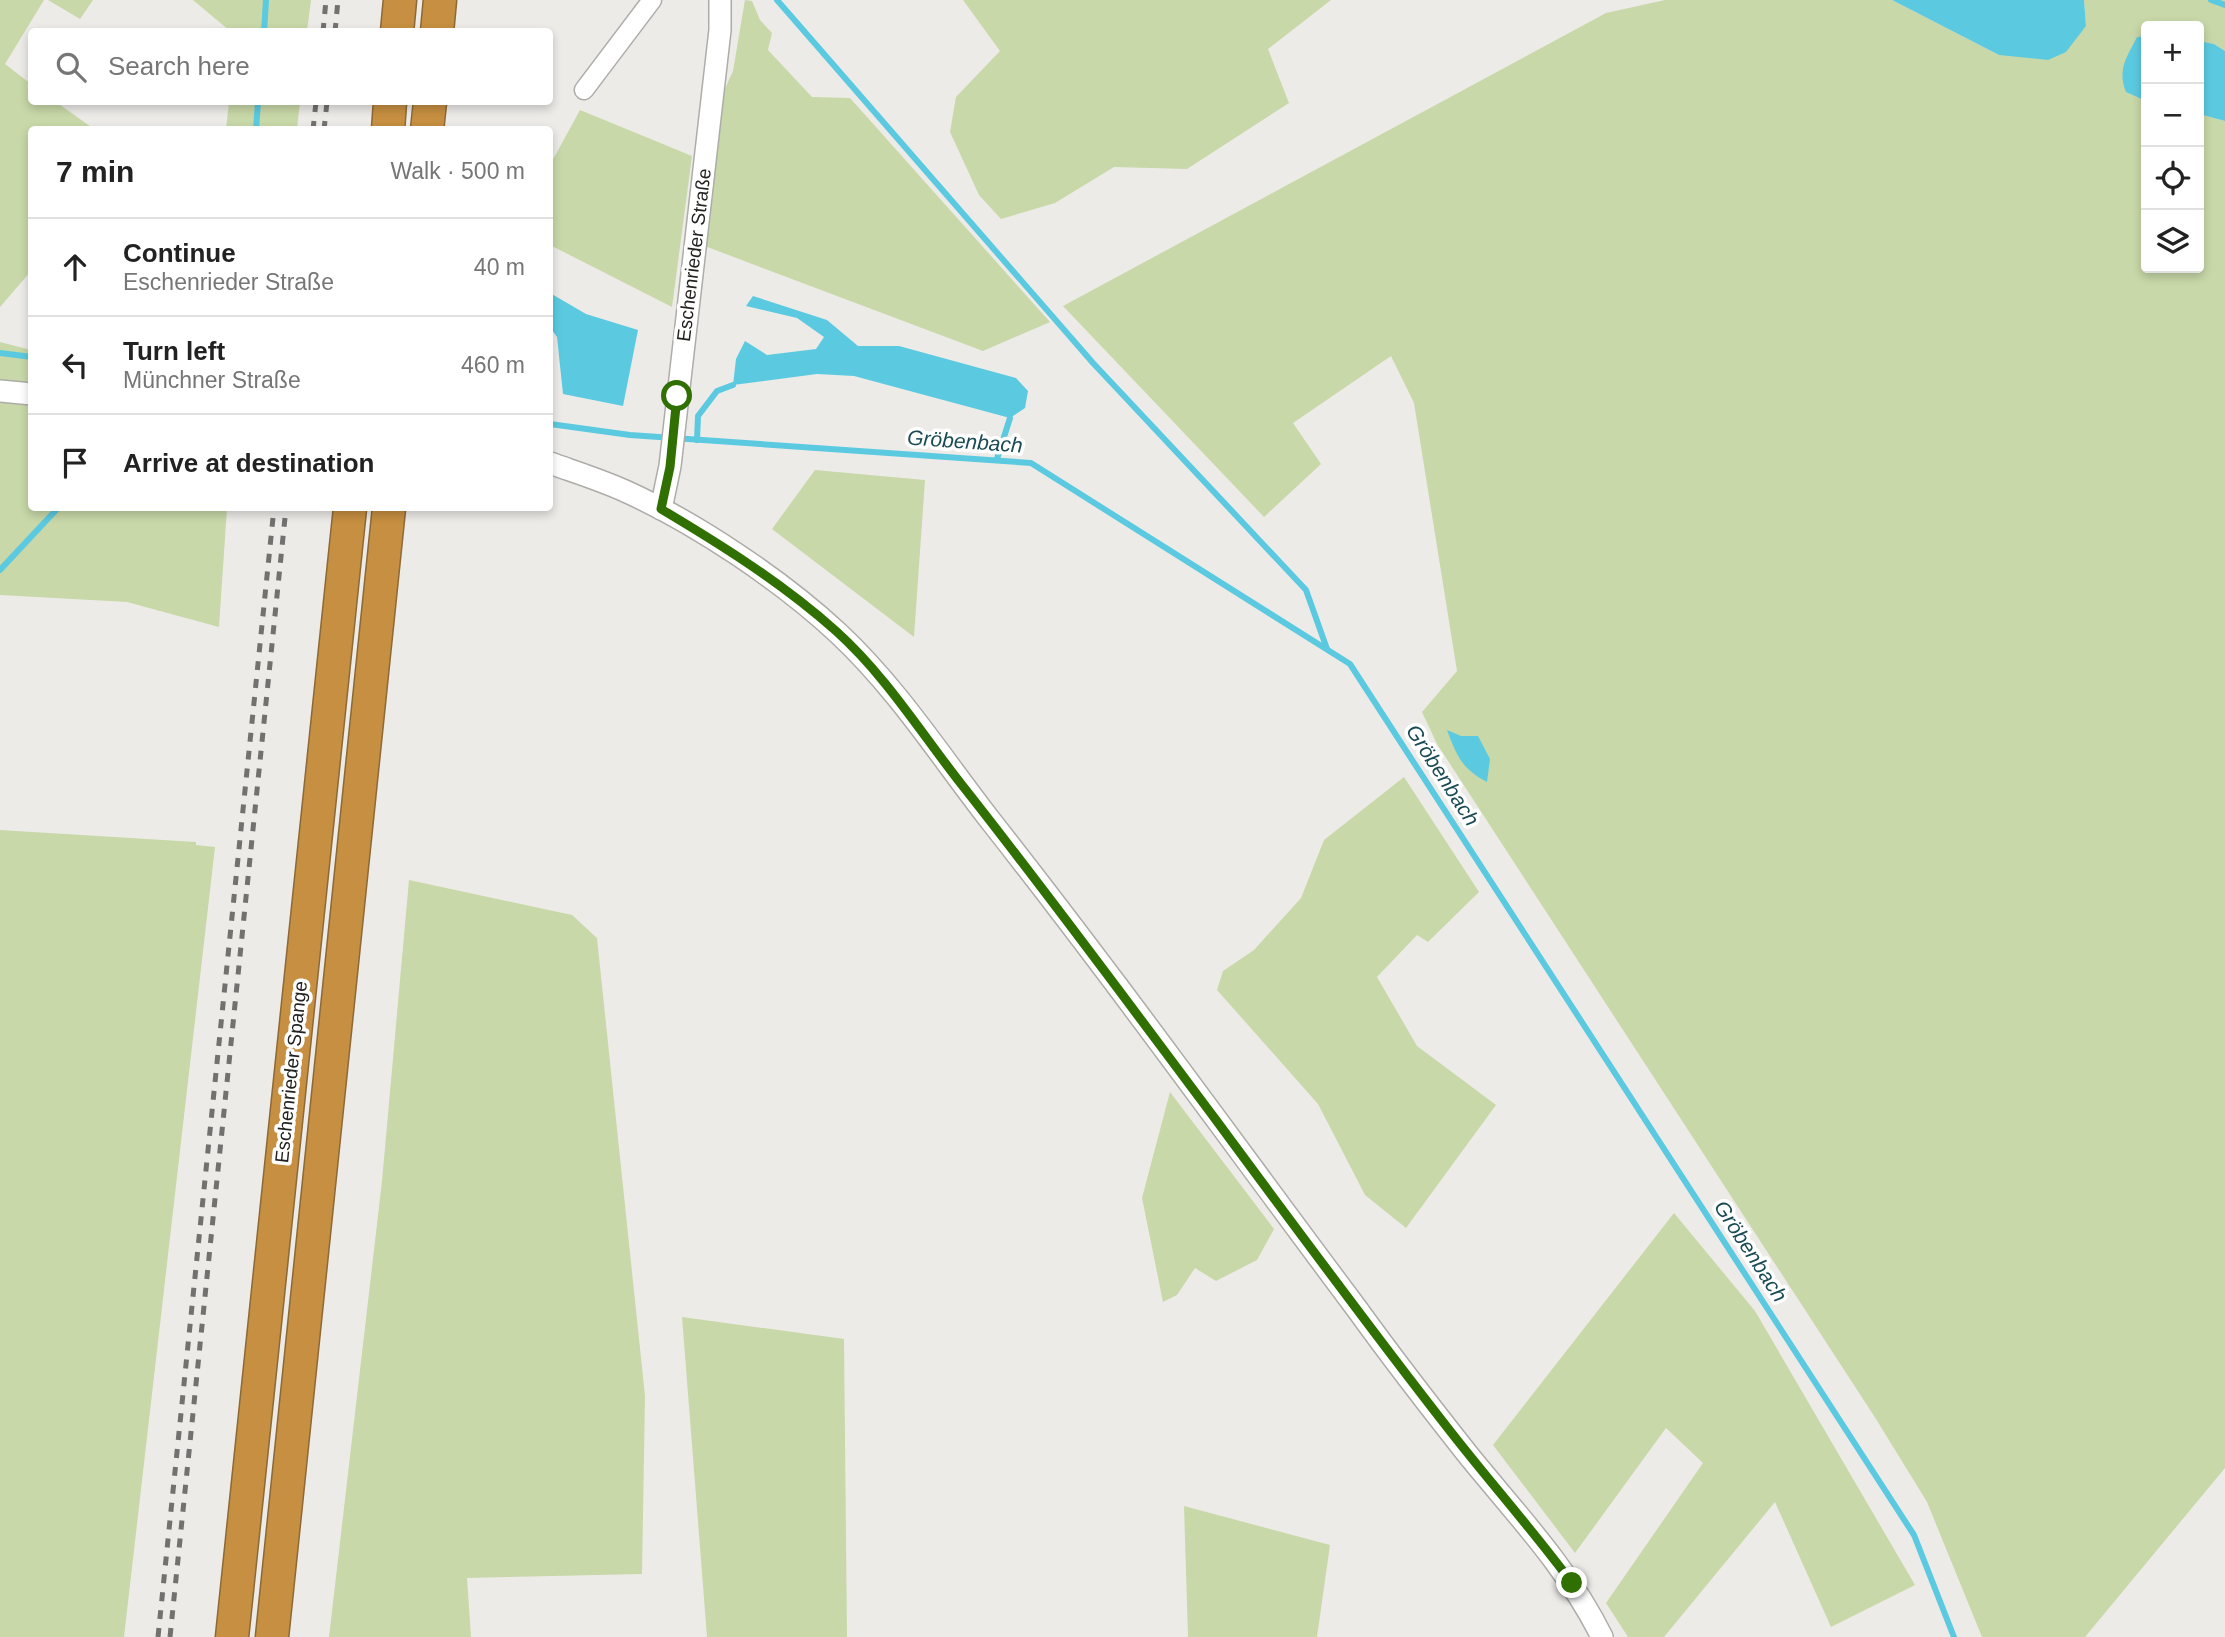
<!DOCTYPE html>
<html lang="en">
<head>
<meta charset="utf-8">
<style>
  body { margin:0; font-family:Arial,sans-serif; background:#f2f2f2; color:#222 }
  .controls { position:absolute; right:21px; top:21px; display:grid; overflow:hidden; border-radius:7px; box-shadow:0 4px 10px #0003 }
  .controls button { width:63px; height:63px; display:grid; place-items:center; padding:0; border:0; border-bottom:2px solid #e0e0e0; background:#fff; color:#222; font:35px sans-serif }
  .stop { position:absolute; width:21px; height:21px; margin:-16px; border:5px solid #306f02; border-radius:50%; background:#fff }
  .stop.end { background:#306f02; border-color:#fff; box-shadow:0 2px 7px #0008 }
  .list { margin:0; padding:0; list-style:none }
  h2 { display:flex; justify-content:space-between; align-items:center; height:91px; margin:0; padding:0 28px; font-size:30px }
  h2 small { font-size:23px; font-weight:400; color:#767676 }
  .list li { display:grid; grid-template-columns:46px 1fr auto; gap:21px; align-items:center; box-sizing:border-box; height:98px; padding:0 28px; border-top:2px solid #e0e0e0 }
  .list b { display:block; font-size:26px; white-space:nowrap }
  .list p { margin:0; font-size:23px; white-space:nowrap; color:#767676 }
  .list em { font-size:23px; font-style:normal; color:#767676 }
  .icon { flex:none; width:38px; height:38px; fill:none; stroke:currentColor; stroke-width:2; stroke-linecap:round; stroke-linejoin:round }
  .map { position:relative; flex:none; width:2225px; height:1637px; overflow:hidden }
  .search { position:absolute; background:#fff; box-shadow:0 4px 10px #0003; left:28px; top:28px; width:525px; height:77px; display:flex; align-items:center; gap:18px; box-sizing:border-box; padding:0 24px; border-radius:7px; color:#767676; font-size:26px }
  .panel { position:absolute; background:#fff; box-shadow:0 4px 10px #0003; left:28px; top:126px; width:525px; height:385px; border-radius:7px }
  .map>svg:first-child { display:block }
  .green { fill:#c8d8a8 }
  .water { fill:#5bcae0 }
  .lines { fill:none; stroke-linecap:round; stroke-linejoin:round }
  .stream { stroke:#5bcae0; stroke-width:6 }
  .minor-casing { stroke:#adaca9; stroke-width:21 }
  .tertiary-casing { stroke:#adaca9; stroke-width:24 }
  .motorway-casing { stroke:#8d6936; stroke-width:35 }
  .minor { stroke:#fff; stroke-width:18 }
  .tertiary { stroke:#fff; stroke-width:21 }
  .motorway { stroke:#c68f41; stroke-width:32 }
  .rail { stroke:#72716f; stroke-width:5; stroke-dasharray:9 9; stroke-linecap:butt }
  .route { stroke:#306f02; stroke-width:9 }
  .labels { text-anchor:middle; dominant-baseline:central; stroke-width:7; stroke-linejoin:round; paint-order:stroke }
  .street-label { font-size:19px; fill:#232221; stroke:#fff }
  .water-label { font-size:21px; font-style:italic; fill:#1a4b55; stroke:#fff }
</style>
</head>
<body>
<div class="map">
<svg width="2225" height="1637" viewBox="0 0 2225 1637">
  <rect width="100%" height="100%" fill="#edebe8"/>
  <g class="green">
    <path d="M0,0h44l-39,64 26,20 1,18h24l38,27 -62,1 -1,141 -31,36z"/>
    <path d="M48,0h45l-13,19z"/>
    <path d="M193,0h118l-4,31h-77z"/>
    <path d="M745,0l7,1 8,19 12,13 -4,17 44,47 38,1 200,224 -67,29 -281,-106 20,-150 11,-24z"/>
    <path d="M963,0h368l-63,49 21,54 -102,66 -73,-2 -59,36 -54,16 -22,-24 -29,-63 6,-35 44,-46z"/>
    <path d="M1665,0h227l107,55 87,-29 -2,-26h141v51l-11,-7 -15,-3v-15h-53v10l-9,1 -10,55 19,9v167h53v-154l26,7v1347l-140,169h-103l-55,-135 -51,-83 -439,-675 -15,-32 35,-41 -43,-268 -23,-47 -98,67 28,41 -57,53 -201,-211 543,-293z"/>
    <path d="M229,102h71l-3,27h-71z"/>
    <path d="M580,110l112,46 -20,151 -122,-62v-80z"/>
    <path d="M0,342l31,8 1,158h195l-8,119 -92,-25 -127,-7z"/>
    <path d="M815,470l110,10 -11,157 -142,-108z"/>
    <path d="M1404,777l75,115 -51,50 -11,-7 -40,42 40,69 79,59 -90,123 -41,-33 -47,-91 -101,-114 6,-19 31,-21 47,-52 23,-58z"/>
    <path d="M0,830l196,12v3l19,2 -91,790h-124z"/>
    <path d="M409,880l163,35 25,23 48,458 -3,178 -175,4 4,59h-142l53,-456z"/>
    <path d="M1170,1092l104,137 -17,31 -41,21 -21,-13 -18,27 -14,7 -21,-104z"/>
    <path d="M1674,1213l81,98 160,274 -84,42 -56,-125 -111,135h-36l-22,-34 97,-140 -37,-35 -91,125 -82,-108z"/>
    <path d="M682,1317l162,22 3,298h-140z"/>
    <path d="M1184,1506l146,39 -13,92h-129z"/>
  </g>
  <g class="water">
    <path d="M1892,0h192l2,26 -20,26 -18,8 -49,-5z"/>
    <path d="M2146,36v65l-20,-9c-9,-23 1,-35 11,-55z"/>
    <path d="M2199,41l15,3 11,7v70l-26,-7z"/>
    <path d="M550,293l36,21 52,16 -15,76 -60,-12 -6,-57 -7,-10z"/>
    <path d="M753,296l74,24 31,26h41l117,32 12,13 -3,17 -15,10 -156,-42 -37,-2 -84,11 3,-26 9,-18 22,14 49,-6 8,-12 -27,-19 -51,-12z"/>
    <path d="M1447,730l14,6h17l12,23 -3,23c-26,-14 -30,-26 -40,-52z"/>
  </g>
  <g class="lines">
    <g class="stream">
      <path d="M777,0l316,363 213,227 21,59"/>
      <path d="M2211,0l14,5"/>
      <path d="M264,32l2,-32"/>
      <path d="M256,130l2,-28"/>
      <path d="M0,353l32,4"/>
      <path d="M550,424l80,11 401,28 319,201 564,871 40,102"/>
      <path d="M697,440l1,-24 19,-25 16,-6"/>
      <path d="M997,459l13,-41"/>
      <path d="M0,570l58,-62"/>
    </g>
    <defs>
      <path id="minor" d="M584,90l68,-90"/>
      <g id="tertiary">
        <path d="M0,391l32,3"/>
        <path d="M550,463c25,9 51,17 75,28 71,32 156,89 213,142 59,55 103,124 152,187 126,160 245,326 367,489 36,50 74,99 112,147 48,59 99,112 133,181"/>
        <path d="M661,509l9,-43 50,-436v-30"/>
      </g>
      <g id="motorway">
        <path d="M397,32l3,-32"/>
        <path d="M437,32l3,-32"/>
        <path d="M388,130l2,-28"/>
        <path d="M427,130l3,-28"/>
        <path d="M232,1637l118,-1129"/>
        <path d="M272,1637l117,-1129"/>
      </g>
    </defs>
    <use href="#minor" class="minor-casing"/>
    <use href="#tertiary" class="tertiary-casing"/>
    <use href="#motorway" class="motorway-casing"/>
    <use href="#minor" class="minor"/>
    <use href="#tertiary" class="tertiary"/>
    <use href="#motorway" class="motorway"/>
    <g class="rail">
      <path d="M323,32l3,-32"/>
      <path d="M335,32l3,-32"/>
      <path d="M313,130l3,-28"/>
      <path d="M324,130l3,-28"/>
      <path d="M158,1637l116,-1129"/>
      <path d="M170,1637l116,-1129"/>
    </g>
  </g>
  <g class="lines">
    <path class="route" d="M677,396l-7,71 -9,42c62,37 121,74 175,122 50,45 85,102 126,154 87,110 170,223 254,335 76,103 152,206 231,307 41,53 85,102 125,156"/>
  </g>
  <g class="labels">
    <g class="street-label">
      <text transform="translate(694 255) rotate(-83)">Eschenrieder Straße</text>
      <text transform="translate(291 1072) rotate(-84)">Eschenrieder Spange</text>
    </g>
    <g class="water-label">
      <text transform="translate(965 441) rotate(4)">Gröbenbach</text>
      <text transform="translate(1443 775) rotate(57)">Gröbenbach</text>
      <text transform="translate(1751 1251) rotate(57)">Gröbenbach</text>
    </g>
  </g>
</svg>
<div class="controls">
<button>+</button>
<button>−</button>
<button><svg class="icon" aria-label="locate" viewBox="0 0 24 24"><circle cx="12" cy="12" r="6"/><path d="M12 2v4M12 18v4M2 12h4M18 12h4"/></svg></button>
<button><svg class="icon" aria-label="layers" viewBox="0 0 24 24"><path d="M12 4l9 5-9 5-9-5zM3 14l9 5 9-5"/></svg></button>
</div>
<div class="stop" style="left:677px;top:396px"></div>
<div class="stop end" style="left:1572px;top:1583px"></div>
<div class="search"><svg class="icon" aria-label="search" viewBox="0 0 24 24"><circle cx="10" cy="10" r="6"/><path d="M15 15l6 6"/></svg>Search here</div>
<section class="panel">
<h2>7 min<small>Walk · 500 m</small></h2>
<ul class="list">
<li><svg class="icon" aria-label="ahead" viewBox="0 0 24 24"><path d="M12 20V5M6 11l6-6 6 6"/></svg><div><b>Continue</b><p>Eschenrieder Straße</p></div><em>40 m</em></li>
<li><svg class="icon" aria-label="left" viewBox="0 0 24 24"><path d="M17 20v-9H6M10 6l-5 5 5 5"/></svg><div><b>Turn left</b><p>Münchner Straße</p></div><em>460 m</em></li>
<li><svg class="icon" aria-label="arrive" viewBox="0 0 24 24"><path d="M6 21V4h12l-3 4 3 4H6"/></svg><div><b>Arrive at destination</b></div></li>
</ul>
</section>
</div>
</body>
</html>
